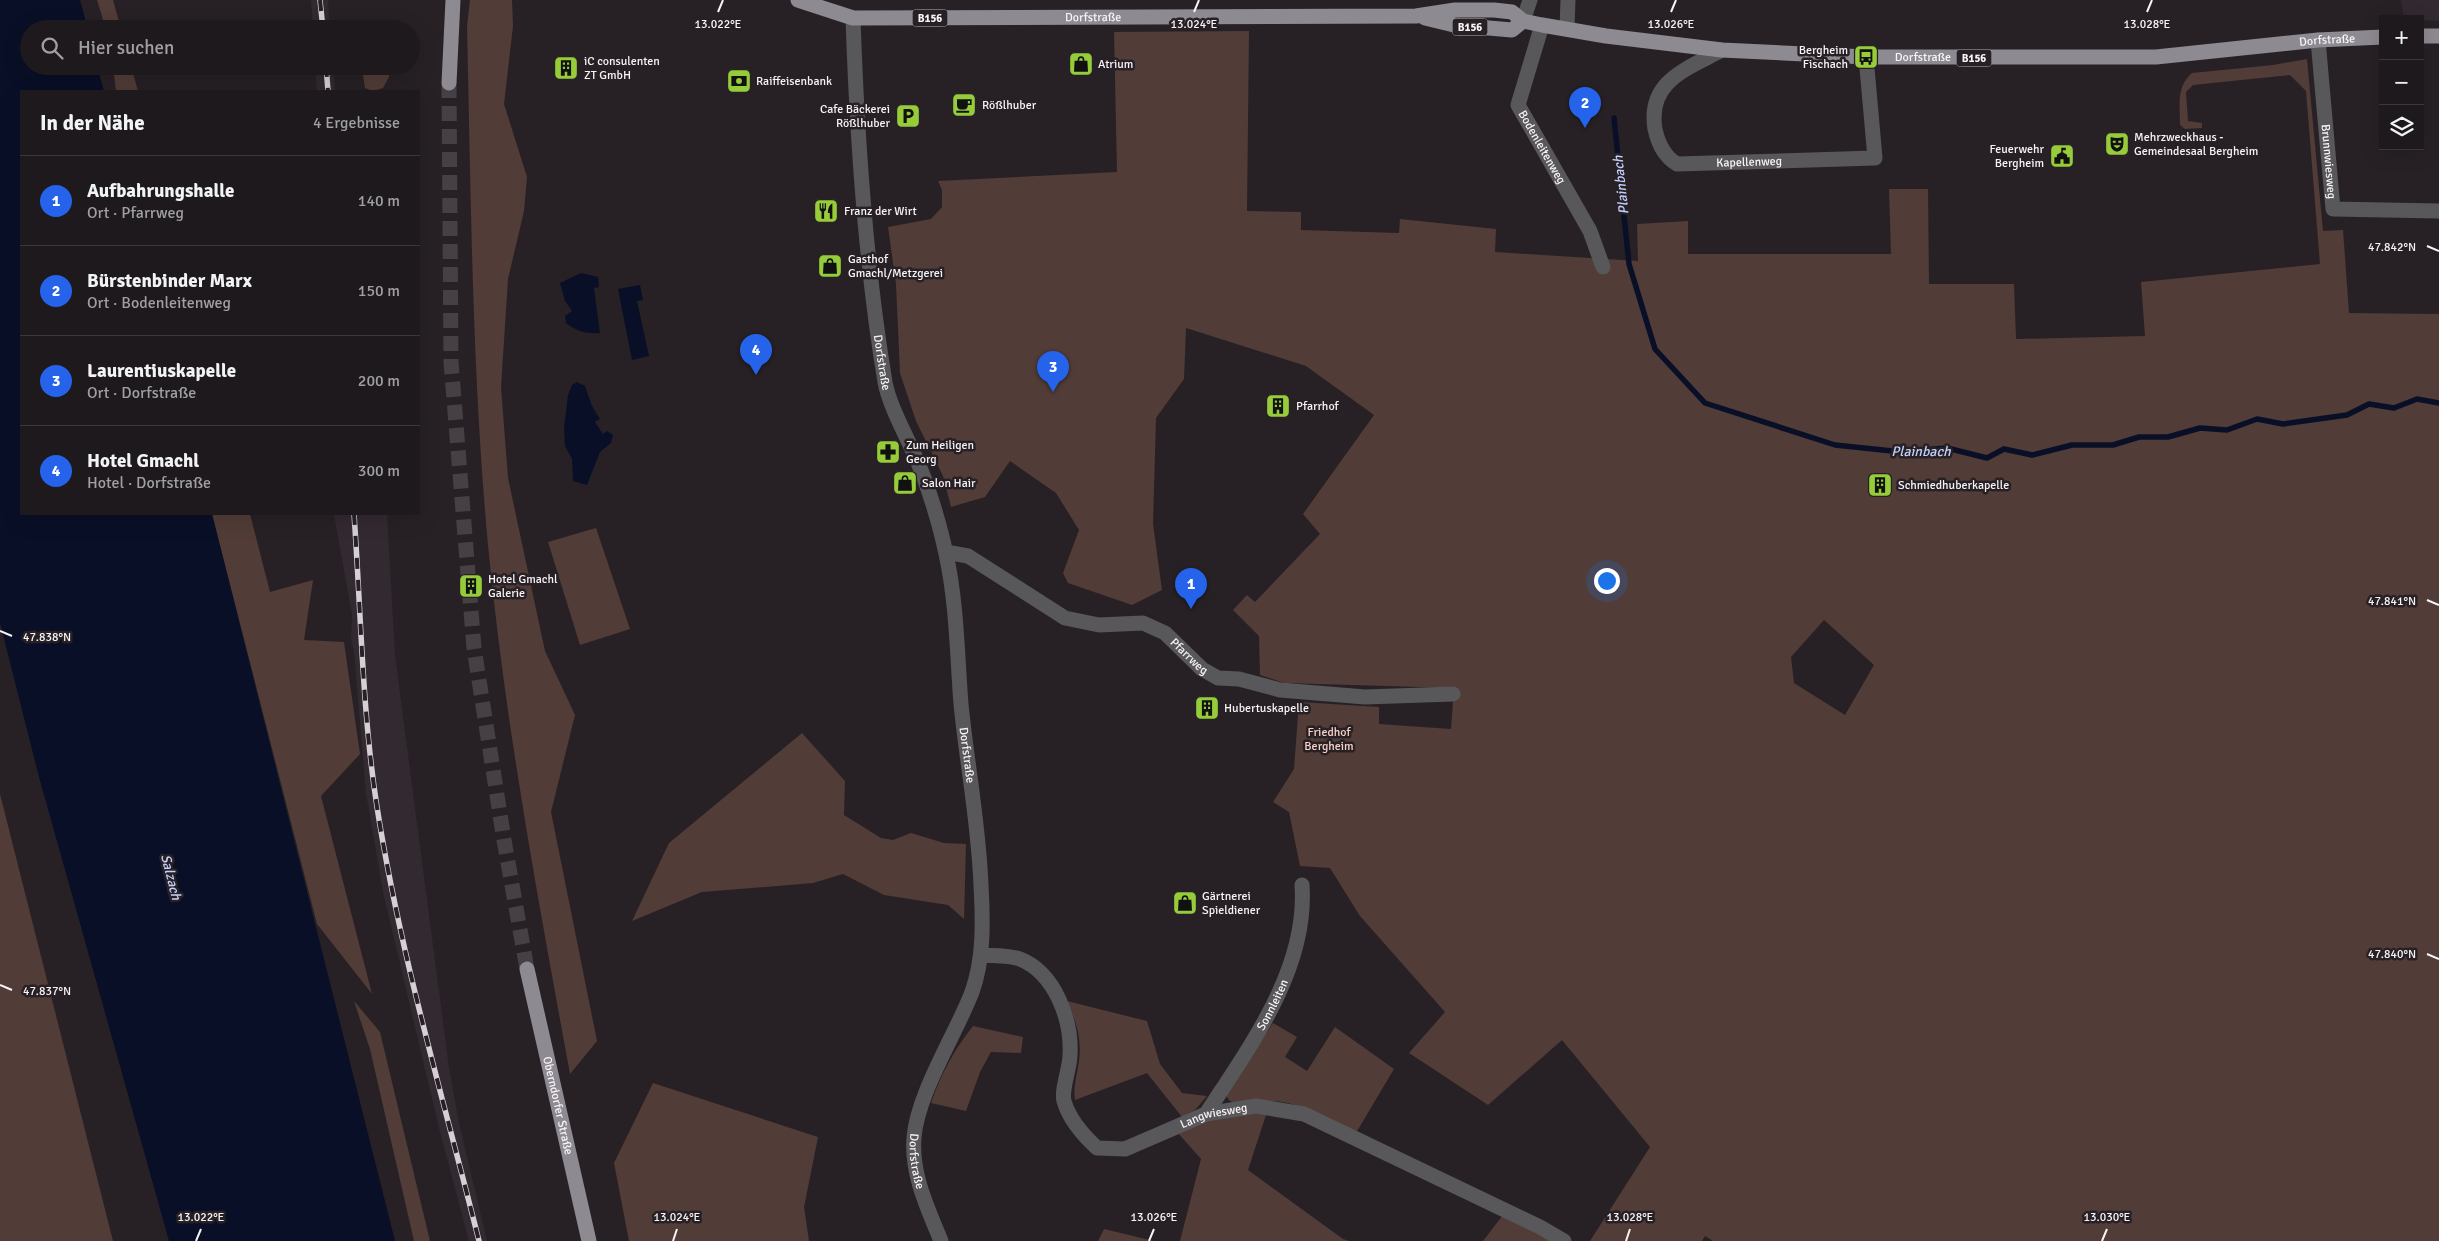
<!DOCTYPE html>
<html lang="de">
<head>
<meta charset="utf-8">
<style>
  body { margin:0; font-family:Signika,sans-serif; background:#2a2629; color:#f1f3f6 }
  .controls { position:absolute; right:15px; top:15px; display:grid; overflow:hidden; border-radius:0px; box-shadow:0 5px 20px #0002 }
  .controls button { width:45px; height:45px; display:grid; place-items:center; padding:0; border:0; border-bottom:1px solid #3b383b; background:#1d191c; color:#f1f3f6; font:25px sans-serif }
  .you { position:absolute; left:1606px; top:580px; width:18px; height:18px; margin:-12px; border:4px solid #fff; border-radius:50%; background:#1a73e8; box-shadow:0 0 0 8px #1a73e833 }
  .badge { display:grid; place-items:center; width:32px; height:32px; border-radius:50%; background:#2563eb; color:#fff; font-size:16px; font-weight:700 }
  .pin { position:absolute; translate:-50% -41px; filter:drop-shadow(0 1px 2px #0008) }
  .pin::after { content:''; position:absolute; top:26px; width:18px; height:15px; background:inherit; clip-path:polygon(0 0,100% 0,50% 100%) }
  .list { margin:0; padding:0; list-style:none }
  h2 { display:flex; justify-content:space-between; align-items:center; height:65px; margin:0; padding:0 20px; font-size:21px }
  h2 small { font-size:16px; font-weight:400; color:#a0a0a3 }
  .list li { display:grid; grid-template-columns:32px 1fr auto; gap:15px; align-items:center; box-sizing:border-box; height:90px; padding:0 20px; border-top:1px solid #3b383b }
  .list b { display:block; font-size:19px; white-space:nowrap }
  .list p { margin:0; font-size:16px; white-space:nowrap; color:#a0a0a3 }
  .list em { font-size:16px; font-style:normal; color:#a0a0a3 }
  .icon { flex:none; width:28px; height:28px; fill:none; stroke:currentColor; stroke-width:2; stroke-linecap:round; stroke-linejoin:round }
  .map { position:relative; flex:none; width:2439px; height:1241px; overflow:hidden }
  .search { position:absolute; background:#1d191c; box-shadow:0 5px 20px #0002; left:20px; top:20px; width:400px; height:55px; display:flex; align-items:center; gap:12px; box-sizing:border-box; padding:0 18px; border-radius:28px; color:#a0a0a3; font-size:19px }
  .panel { position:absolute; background:#1d191c; box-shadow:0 5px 20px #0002; left:20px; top:90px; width:400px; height:425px; border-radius:0px }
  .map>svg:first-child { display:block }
  .built { fill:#332931 }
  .green { fill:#513c37; fill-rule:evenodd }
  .water { fill:#090f26 }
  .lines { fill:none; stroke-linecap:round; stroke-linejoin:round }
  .stream { stroke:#090f26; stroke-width:5.5 }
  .major-tunnel { stroke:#464045; stroke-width:15; stroke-dasharray:15 8; stroke-linecap:butt }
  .minor { stroke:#58575a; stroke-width:15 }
  .major { stroke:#8d8a91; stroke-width:15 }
  .rail-casing { stroke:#d5d0d4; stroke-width:5.5 }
  .rail { stroke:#272126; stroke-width:4; stroke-dasharray:11; stroke-linecap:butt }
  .ticks { fill:none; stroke:#f8f3f7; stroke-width:2 }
  .labels { text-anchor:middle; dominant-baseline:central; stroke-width:5; stroke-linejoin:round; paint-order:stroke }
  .shield { fill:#272126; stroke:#b9b4b8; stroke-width:1 }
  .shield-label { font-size:11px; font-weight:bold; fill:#f8f3f7 }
  .street-label { font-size:12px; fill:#f8f3f7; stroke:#272126 }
  .poi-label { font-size:12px; fill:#f8f3f7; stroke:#272126; text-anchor:start }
  .park-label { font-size:12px; fill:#f9d1c7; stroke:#272126 }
  .water-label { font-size:14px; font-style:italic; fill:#c2d0fc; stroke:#272126 }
  .ticks-label { font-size:12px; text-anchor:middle; fill:#f8f3f7; stroke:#272126; stroke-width:5; stroke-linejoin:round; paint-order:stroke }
</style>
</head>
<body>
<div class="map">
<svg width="2439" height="1241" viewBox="0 0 2439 1241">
  <rect width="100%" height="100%" fill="#272126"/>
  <g class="built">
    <path d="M311,0h17l2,29h-17z"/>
    <path d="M2401,0h38v21l-35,-2z"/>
    <path d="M315,66h18l2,25h-18z"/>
    <path d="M334,514h53l8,141 54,413 10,55 28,118h-18l-30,-113 -56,-236 -17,-99 -12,-142 -3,-12 1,-24z"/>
  </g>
  <g class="green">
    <path d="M97,0h16l8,29h-15z"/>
    <path d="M470,0h42l1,26 -9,78 23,73 -3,34 -16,68 -7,108 7,91 37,173 30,64 -24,97 46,229 -27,33c-32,-175 -65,-351 -82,-529 -16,-172 -17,-346 -21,-519z"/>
    <path d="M1249,31l-2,180 54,1v18l98,3 1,-14 96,10 -1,23 143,9 -1,-37 51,-3v33h203l-2,-65h39l1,95h85l2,55 129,-3 -4,-54 179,-18 -14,-173 -16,-16 -97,10 -7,7 2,29 14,2v5l-17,1 -5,-4c0,-20 -4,-38 12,-52l81,-8 34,-6 16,172 20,-1 6,83 90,1v927h-726l-8,-5 -3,5h-112l60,-94 -88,-107 -74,65 -79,-52 36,-41 -85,-96 -30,-48 -30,-2 -11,-54 -16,-10 21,-33 5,-67 80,5v17l72,5 3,-41 -170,-5 -24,-8 -1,-39 -26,-26 14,-15 8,7 65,-68 -17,-20 71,-99 -68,-49 -120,-38 -2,51 -28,39 -3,106 9,66 -30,15 -64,-22 -5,-10 16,-43 -23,-37 -46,-32 -25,36 -34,10 -8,-31 -27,-55 -16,-48 -4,-89 -8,-57 43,-8 11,-12v-17l-4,-9 179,-9 -3,-140zM1824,620l50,45 -29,50 -51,-32 -3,-26z"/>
    <path d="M113,66h18l7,25h-22z"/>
    <path d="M367,66h22v11l-6,11 -10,3 -8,-3 -2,-13z"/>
    <path d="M212,514h38l20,78 43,-12 -9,60 40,2 16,112 -39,42 51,198 -55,-70z"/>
    <path d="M596,528l34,101 -50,16 -32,-103z"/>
    <path d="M802,733l43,48 -1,34 37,23 12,2 18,-7 33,10 22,1 -2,75 -16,-14 -64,-10 -41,-21 -30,9 -111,9 -70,29 37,-78z"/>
    <path d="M0,794l113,447h-113z"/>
    <path d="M354,1001l26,31 50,209h-16l-44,-192z"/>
    <path d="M1067,1001l80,20 13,43 22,29 25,3 -12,14 -13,7 -35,-44 -72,27c-2,-13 2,-25 4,-39 3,-22 -3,-40 -12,-60z"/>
    <path d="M1273,1023l24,14 -12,20 22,14 28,-44 59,42 -38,64c-22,-11 -44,-24 -68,-30 -18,-4 -37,-1 -55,0 -6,-4 -8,-7 -6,-14z"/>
    <path d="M973,1026l50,11 -2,16 -30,-1 -11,20 -14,39 -35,-8c10,-29 23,-53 42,-77z"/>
    <path d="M653,1083l165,54 -14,70 5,34h-180l-15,-78z"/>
    <path d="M1267,1112l-19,58 95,69 6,2h-169l21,-82 -23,-26 29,-13z"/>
    <path d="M1503,1215l48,26h-68z"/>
    <path d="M1104,1229l50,12h-56z"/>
  </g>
  <g class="water">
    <path d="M0,0h80l8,29h-59v37h68l7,25h-83v423h191l183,727h-226l-130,-464 -39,-154z"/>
    <path d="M581,273l17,4 1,10 -5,1 6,45c-14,1 -22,-1 -34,-10l-1,-7 7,-5 -7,-10 -5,-18z"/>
    <path d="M640,285l3,15 -6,1 12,55 -17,4 -14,-71z"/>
    <path d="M577,382l8,4 7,20 8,13 -5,3 8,12 4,-3 6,4 -2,8 -11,9 -13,33 -14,-4 -1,-22 -7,-13 -1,-18 4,-33 4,-10z"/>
  </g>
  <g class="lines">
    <path class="stream" d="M1614,118l15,146 26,85 50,54 130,42 67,7 45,-4 40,10 17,-9 28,6 40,-10h41l26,-8h29l32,-9 27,2 30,-11 26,5 64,-9 22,-11 25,4 23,-9 22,4"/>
    <path class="major-tunnel" d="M449,83l2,279 23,286 30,192 23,129"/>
    <g class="minor">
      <path id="s1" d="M853,18c4,121 12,244 32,364 4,23 21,53 31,76 12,27 24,67 30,96 11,50 11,100 15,150 6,61 18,121 20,182 2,35 3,73 -9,106 -16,42 -55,102 -58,146 -3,36 14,71 27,103"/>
      <path d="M1523,21l7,-21"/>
      <path id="s2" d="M1542,25l-24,80 72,126 13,36"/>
      <path d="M1567,29l1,-29"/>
      <path id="s3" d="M2318,40l15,169 106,2"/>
      <path id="s4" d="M1722,50c-35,19 -75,31 -67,79 3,14 10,28 22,35l198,-6 -9,-101"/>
      <path id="s5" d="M946,552l22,4 97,62 34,7 44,-2 22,10 37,36 16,9 21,1 41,11 85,7 88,-3"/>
      <path id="s6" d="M981,955c12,1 28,0 39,4 35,14 52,61 50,96 0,13 -9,35 -6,46 5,18 20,35 33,47l28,1 81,-35 50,-8 48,8 236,113 24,14"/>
      <path id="s7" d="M1206,1114c44,-68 102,-145 96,-229"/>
    </g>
    <g class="major">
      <path id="s8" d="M798,0l55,18 563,-2 39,-6h39l18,2 11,9 19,4 64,11 116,14 144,7h290l162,-17 65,-3"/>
      <path d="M1425,18l29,7 58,5 11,-9"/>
      <path d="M2420,36h19"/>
      <path d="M449,83l4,-83"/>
      <path id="s9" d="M527,969l62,272"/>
    </g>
    <defs>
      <g id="rail">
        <path d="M320,0l3,29"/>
        <path d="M326,66l2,25"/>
        <path d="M354,514c7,97 8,197 23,293 23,147 66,290 102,434"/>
      </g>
    </defs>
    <use href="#rail" class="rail-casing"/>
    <use href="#rail" class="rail"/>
  </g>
  <path class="ticks" d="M718,12l5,-12M1194,12l5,-12M1671,12l5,-12M2147,12l5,-12M2427,246l12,5M2427,600l12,5M0,631l12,5M2427,954l12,5M0,985l12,5M196,1241l5,-12M673,1241l4,-12M1149,1241l5,-12M1626,1241l4,-12M2102,1241l5,-12"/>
  <defs>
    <symbol id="bus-square" viewBox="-11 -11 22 22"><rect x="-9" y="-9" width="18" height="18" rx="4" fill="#96cc3a" stroke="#272126"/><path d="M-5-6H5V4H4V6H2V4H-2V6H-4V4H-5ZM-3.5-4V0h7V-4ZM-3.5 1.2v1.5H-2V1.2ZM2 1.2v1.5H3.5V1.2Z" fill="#111"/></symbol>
    <symbol id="shop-square" viewBox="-11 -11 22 22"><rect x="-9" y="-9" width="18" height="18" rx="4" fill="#96cc3a" stroke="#272126"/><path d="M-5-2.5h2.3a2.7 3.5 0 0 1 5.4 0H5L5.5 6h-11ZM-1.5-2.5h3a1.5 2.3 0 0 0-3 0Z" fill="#111"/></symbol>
    <symbol id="building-square" viewBox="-11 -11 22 22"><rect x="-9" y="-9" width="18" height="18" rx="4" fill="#96cc3a" stroke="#272126"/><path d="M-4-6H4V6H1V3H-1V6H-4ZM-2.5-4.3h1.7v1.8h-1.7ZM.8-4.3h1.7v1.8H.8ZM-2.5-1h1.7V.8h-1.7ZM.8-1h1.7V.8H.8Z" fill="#111"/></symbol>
    <symbol id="bank-square" viewBox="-11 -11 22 22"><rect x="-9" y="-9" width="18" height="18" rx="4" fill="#96cc3a" stroke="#272126"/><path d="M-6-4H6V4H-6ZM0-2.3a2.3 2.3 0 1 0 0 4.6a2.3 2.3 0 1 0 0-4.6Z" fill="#111"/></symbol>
    <symbol id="cafe-square" viewBox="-11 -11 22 22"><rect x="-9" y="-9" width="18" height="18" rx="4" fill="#96cc3a" stroke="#272126"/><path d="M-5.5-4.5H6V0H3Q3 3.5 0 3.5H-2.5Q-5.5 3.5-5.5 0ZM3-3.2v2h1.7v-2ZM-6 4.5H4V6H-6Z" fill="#111"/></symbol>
    <symbol id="parking-square" viewBox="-11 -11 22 22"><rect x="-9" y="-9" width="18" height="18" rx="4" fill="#96cc3a" stroke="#272126"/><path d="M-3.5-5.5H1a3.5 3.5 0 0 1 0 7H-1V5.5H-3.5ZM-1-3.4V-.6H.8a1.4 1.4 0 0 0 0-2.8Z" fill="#111"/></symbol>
    <symbol id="theatre-square" viewBox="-11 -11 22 22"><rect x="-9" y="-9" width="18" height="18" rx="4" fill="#96cc3a" stroke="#272126"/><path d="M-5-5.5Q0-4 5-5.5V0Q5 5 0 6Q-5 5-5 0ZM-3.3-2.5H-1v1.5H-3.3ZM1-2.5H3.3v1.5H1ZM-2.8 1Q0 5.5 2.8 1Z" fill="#111"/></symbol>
    <symbol id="civic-square" viewBox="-11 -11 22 22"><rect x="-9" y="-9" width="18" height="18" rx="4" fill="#96cc3a" stroke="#272126"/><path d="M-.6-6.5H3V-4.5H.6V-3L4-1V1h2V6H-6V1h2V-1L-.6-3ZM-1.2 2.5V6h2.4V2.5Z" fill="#111"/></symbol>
    <symbol id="restaurant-square" viewBox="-11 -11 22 22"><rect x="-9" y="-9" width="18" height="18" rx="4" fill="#96cc3a" stroke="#272126"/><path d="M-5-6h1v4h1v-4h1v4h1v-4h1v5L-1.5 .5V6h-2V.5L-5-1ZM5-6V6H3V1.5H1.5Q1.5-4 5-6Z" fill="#111"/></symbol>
    <symbol id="pharmacy-square" viewBox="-11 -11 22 22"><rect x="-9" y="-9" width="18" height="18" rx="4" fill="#96cc3a" stroke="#272126"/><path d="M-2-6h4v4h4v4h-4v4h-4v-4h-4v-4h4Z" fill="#111"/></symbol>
  </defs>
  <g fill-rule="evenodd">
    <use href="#bus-square" x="1852" y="43" width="28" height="28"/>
    <use href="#shop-square" x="1067" y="50" width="28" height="28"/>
    <use href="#building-square" x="552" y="54" width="28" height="28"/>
    <use href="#bank-square" x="725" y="67" width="28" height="28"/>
    <use href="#cafe-square" x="950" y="91" width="28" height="28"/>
    <use href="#parking-square" x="894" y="102" width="28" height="28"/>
    <use href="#theatre-square" x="2103" y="130" width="28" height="28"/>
    <use href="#civic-square" x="2048" y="142" width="28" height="28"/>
    <use href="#restaurant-square" x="812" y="197" width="28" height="28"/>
    <use href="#shop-square" x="816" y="252" width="28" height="28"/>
    <use href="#building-square" x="1264" y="392" width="28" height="28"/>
    <use href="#pharmacy-square" x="874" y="438" width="28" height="28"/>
    <use href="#shop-square" x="891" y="469" width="28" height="28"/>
    <use href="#building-square" x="1866" y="471" width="28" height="28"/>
    <use href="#building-square" x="457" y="572" width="28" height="28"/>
    <use href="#building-square" x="1193" y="694" width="28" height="28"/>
    <use href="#shop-square" x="1171" y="889" width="28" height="28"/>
  </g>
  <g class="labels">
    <g class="shield">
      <rect x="912.5" y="9.5" width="35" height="17" rx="4"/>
      <rect x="1452.5" y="18.5" width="35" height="17" rx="4"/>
      <rect x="1956.5" y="49.5" width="35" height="17" rx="4"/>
    </g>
    <g class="shield-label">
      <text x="930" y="18">B156</text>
      <text x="1470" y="27">B156</text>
      <text x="1974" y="58">B156</text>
    </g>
    <g class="street-label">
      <text stroke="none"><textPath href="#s8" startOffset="298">Dorfstraße</textPath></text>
      <text stroke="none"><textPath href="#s8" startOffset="1539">Dorfstraße</textPath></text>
      <text stroke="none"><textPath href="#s8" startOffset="1134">Dorfstraße</textPath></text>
      <text stroke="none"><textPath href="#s2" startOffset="132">Bodenleitenweg</textPath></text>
      <text stroke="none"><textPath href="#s4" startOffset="228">Kapellenweg</textPath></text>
      <text stroke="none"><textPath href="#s3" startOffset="122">Brunnwiesweg</textPath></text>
      <text stroke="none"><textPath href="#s1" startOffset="346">Dorfstraße</textPath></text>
      <text stroke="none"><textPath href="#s5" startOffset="274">Pfarrweg</textPath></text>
      <text stroke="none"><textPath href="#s1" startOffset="751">Dorfstraße</textPath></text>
      <text stroke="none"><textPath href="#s7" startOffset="128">Sonnleiten</textPath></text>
      <text stroke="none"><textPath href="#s9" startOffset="140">Oberndorfer Straße</textPath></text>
      <text stroke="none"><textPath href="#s6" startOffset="382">Langwiesweg</textPath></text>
      <text stroke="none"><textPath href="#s1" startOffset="1171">Dorfstraße</textPath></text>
    </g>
    <g class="poi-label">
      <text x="1848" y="50" text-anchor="end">Bergheim<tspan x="1848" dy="14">Fischach</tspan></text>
      <text x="584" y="61">iC consulenten<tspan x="584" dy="14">ZT GmbH</tspan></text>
      <text x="1098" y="64">Atrium</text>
      <text x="756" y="81">Raiffeisenbank</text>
      <text x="982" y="105">Rößlhuber</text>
      <text x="890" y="109" text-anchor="end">Cafe Bäckerei<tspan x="890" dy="14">Rößlhuber</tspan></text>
      <text x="2134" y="137">Mehrzweckhaus -<tspan x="2134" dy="14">Gemeindesaal Bergheim</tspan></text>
      <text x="2044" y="149" text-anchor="end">Feuerwehr<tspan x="2044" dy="14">Bergheim</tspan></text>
      <text x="844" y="211">Franz der Wirt</text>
      <text x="848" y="259">Gasthof<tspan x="848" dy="14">Gmachl/Metzgerei</tspan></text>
      <text x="1296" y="406">Pfarrhof</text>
      <text x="906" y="445">Zum Heiligen<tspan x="906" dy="14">Georg</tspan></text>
      <text x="922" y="483">Salon Hair</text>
      <text x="1898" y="485">Schmiedhuberkapelle</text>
      <text x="488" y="579">Hotel Gmachl<tspan x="488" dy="14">Galerie</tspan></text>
      <text x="1224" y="708">Hubertuskapelle</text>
      <text x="1202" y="896">Gärtnerei<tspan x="1202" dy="14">Spieldiener</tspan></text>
    </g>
    <g class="park-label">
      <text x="1329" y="732">Friedhof<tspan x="1329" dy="14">Bergheim</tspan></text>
    </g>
    <g class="water-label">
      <text transform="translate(1621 185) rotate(-96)">Plainbach</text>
      <text x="1921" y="451">Plainbach</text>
      <text transform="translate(171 877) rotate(76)">Salzach</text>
    </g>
  </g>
  <g class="ticks-label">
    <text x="718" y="28">13.022°E</text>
    <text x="1194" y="28">13.024°E</text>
    <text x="1671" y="28">13.026°E</text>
    <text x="2147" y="28">13.028°E</text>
    <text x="2392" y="251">47.842°N</text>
    <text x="2392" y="605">47.841°N</text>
    <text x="47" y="641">47.838°N</text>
    <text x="2392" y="958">47.840°N</text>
    <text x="47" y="995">47.837°N</text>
    <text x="201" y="1221">13.022°E</text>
    <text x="677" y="1221">13.024°E</text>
    <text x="1154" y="1221">13.026°E</text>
    <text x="1630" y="1221">13.028°E</text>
    <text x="2107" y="1221">13.030°E</text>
  </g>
</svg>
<div class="controls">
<button>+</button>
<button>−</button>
<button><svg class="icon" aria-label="layers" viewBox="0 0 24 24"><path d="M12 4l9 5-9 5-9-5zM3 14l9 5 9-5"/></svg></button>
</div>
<div class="you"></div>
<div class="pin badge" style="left:1191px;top:609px">1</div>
<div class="pin badge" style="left:1585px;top:128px">2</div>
<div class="pin badge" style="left:1053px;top:392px">3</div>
<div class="pin badge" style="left:756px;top:375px">4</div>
<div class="search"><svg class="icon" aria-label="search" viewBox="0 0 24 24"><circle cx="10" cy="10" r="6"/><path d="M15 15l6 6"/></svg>Hier suchen</div>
<section class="panel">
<h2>In der Nähe<small>4 Ergebnisse</small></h2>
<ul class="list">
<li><span class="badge">1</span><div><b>Aufbahrungshalle</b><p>Ort · Pfarrweg</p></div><em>140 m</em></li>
<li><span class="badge">2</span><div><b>Bürstenbinder Marx</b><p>Ort · Bodenleitenweg</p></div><em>150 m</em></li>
<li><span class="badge">3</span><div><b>Laurentiuskapelle</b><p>Ort · Dorfstraße</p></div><em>200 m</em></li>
<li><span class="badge">4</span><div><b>Hotel Gmachl</b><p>Hotel · Dorfstraße</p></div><em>300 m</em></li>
</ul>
</section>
</div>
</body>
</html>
